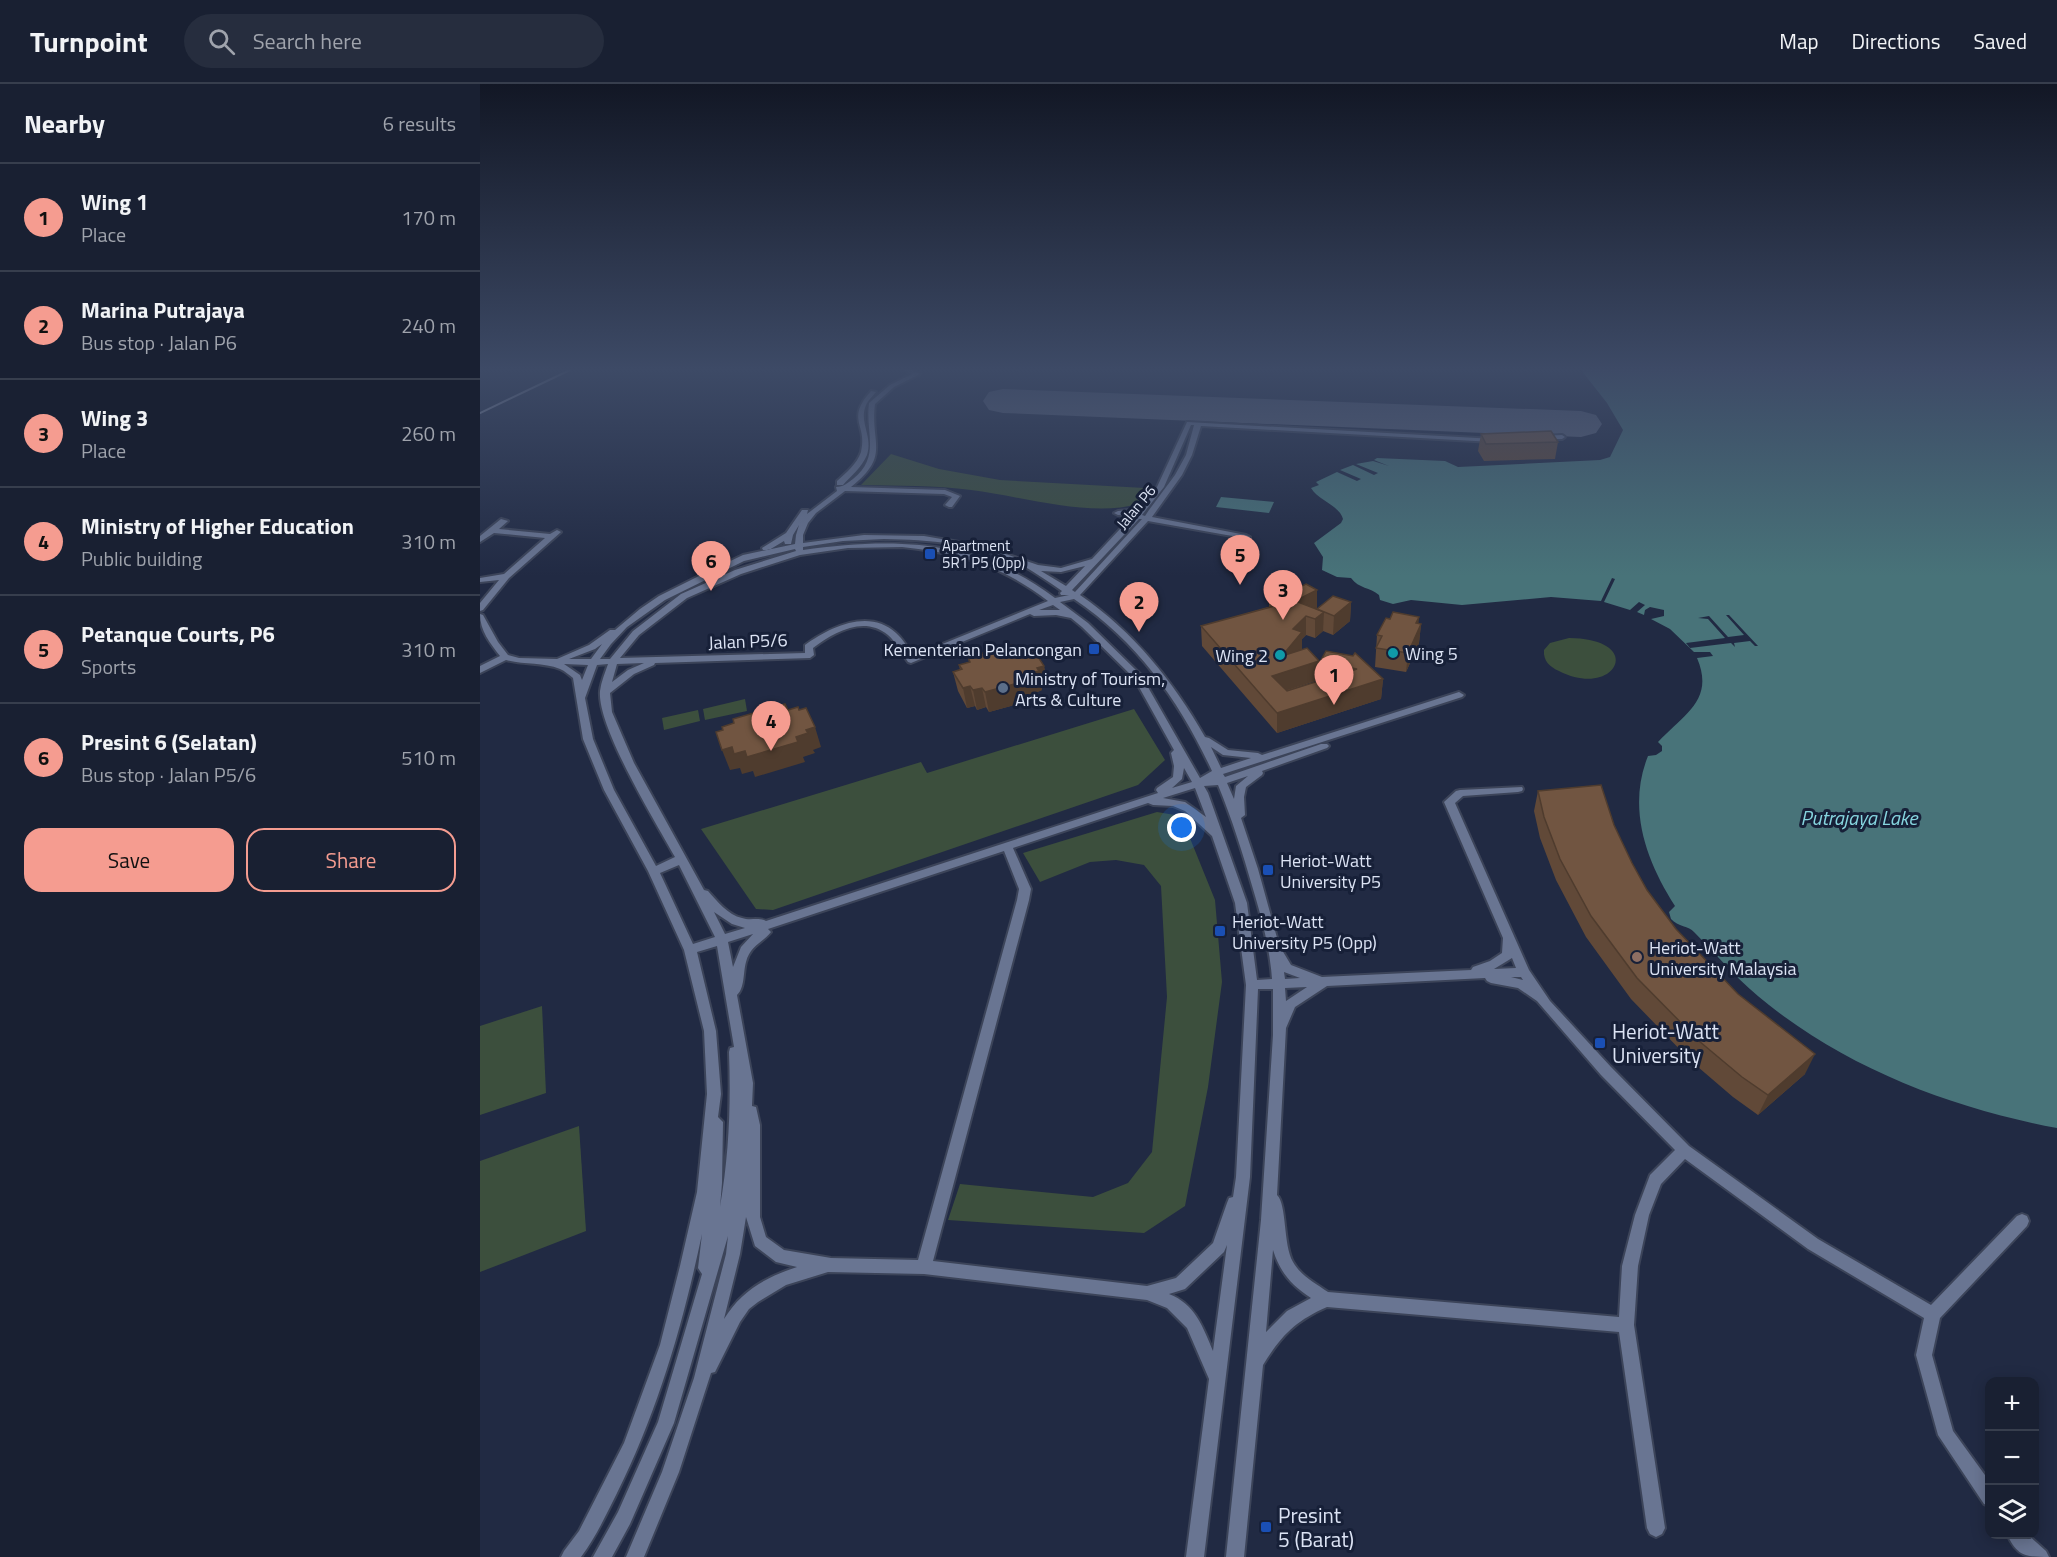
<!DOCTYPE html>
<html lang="en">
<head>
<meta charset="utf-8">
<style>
  body { margin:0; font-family:"Titillium Web",sans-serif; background:#262d3e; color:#f1f3f6 }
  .controls { position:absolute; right:18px; bottom:18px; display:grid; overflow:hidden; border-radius:12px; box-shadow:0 3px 15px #0003 }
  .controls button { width:54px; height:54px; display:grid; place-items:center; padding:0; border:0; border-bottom:2px solid #373e4d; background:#192032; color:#f1f3f6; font:30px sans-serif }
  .you { position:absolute; left:702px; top:744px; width:21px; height:21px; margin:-15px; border:4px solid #fff; border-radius:50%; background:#1a73e8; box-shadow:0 0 0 9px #1a73e833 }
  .badge { display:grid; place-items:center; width:39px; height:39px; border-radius:50%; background:#f59c90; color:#111; font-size:20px; font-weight:700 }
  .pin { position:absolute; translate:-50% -50px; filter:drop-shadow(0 2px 3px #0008) }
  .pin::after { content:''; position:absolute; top:32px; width:21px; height:18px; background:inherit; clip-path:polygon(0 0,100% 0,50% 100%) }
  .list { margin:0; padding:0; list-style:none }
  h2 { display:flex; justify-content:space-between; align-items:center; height:78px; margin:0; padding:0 24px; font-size:26px }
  h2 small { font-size:20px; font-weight:400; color:#9fa3ac }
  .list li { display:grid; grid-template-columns:39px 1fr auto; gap:18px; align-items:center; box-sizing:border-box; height:108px; padding:0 24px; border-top:2px solid #373e4d }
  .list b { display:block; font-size:22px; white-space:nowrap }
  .list p { margin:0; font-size:20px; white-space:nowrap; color:#9fa3ac }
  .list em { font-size:20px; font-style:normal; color:#9fa3ac }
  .actions { display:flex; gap:12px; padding:18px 24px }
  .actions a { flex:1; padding:14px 0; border:2px solid #f59c90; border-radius:18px; text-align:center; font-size:21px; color:#f59c90 }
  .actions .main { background:#f59c90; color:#111 }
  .icon { flex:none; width:33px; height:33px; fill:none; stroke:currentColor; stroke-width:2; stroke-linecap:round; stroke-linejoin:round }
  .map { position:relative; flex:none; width:1577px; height:1473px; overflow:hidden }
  header { display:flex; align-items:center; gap:36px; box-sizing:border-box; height:84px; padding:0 30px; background:#192032; border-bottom:2px solid #373e4d }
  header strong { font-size:28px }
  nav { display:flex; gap:33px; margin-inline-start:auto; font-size:21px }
  .search { width:420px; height:54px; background:#262d3e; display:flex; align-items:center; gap:15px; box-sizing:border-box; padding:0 21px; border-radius:33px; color:#9fa3ac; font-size:22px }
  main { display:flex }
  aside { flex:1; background:#192032 }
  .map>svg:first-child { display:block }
  .green { fill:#3c4f3d }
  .water { fill:#487379 }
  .pier { fill:#212a43 }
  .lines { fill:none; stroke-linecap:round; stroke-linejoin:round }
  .runway { fill:#5c657c; fill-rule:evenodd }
  .minor-casing { stroke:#3c4459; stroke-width:4 }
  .minor { fill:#697592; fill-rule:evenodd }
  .rail { stroke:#98a0b4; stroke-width:2 }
  .wall { fill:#614938 }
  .shaded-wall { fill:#4f3c2e }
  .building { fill:#715541; stroke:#4f3c2e; stroke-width:1.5 }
  .transit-dot { fill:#1a4fb4; stroke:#172038; stroke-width:2 }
  .culture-dot { fill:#0f9aa8; stroke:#172038; stroke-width:2 }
  .service-dot { fill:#5c6f8a; stroke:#172038; stroke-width:2 }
  .education-dot { fill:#8d6e63; stroke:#172038; stroke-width:2 }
  .labels { text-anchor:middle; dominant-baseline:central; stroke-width:6; stroke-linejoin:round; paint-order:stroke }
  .far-street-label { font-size:15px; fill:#dce3f4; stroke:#172038 }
  .far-poi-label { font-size:15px; fill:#dce3f4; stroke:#172038; text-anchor:start }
  .street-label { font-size:18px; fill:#dce3f4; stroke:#172038 }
  .poi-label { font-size:18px; fill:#dce3f4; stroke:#172038; text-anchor:start }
  .water-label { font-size:20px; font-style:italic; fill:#86d5df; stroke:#172038 }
  .near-poi-label { font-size:21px; fill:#dce3f4; stroke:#172038; text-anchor:start }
</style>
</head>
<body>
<header>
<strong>Turnpoint</strong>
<div class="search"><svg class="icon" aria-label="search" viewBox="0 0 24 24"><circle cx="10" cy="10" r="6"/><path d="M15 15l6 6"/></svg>Search here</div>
<nav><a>Map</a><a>Directions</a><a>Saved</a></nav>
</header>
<main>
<aside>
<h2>Nearby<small>6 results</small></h2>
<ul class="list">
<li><span class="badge">1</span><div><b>Wing 1</b><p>Place</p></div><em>170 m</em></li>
<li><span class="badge">2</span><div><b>Marina Putrajaya</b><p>Bus stop · Jalan P6</p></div><em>240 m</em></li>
<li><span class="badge">3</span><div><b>Wing 3</b><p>Place</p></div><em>260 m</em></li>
<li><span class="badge">4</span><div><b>Ministry of Higher Education</b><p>Public building</p></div><em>310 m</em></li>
<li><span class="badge">5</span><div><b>Petanque Courts, P6</b><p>Sports</p></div><em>310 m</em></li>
<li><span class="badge">6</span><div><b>Presint 6 (Selatan)</b><p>Bus stop · Jalan P5/6</p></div><em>510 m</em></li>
</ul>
<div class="actions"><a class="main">Save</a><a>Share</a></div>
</aside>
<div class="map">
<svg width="1577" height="1473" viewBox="0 0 1577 1473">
  <rect width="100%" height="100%" fill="#212a43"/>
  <g class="green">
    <path d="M411,370l48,15 61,11 145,8 -7,16c-48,14 -117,-8 -167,-14 -36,-5 -74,-4 -110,-5z"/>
    <path d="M1089,554c79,1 46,62 -10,33 -9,-4 -16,-10 -15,-21l6,-7z"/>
    <path d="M265,615l2,12 -42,9 -2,-11z"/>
    <path d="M654,625l31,51 -27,25 -365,125 -17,-1 -55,-80 220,-67 6,11z"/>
    <path d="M218,626l2,11 -36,9 -2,-12z"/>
    <path d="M677,728l24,4 34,84 7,82 -14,105 -23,119 -41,27 -196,-13 12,-36 133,13 35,-14 24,-31 15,-155 -6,-111 -17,-21 -28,-5 -26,2 -50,20 -17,-29z"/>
    <path d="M62,922l4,87 -66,22v-89z"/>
    <path d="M99,1042l7,105 -106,41v-111z"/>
  </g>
  <g class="water">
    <path d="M1101,286h476v758c-102,-19 -206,-58 -288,-123 -30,-23 -49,-47 -75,-73 -5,-6 -16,-5 -23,-13l-2,-7 6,-6c-29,-45 -48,-98 -27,-150l8,-1 6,-4v-5l-4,-4c26,-28 57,-42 39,-84l16,-2 -3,-4h-16l-24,-23 -19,-10 13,-3v-6l-14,-3 -5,3 -1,5 -7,-3 8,-7 -6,-3 -9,8 -26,-8 11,-23 -3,-1 -11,23 -50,-4 -89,8 -51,-5 -18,4 -13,-4 -1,-5c-9,-8 -20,-6 -28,-17l-14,-1 -15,-7 1,-13 -9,-14 27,-20 2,-4c-3,-13 -24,-18 -32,-31l8,-3 -3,-3 21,-10 20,9 4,-2 -21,-9 13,-5 21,10 4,-2 -22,-9 17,-3 16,5 -15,-6 3,-2 68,3 13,6 142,-7 10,-3 13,-27 -16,-27z"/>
    <path d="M741,413l53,5 -5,11 -53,-6z"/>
  </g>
  <path class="pier" d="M1246,531h3l29,31h-3l-5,-5 -16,2 1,4 -4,-4 -41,5 -4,-5 39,-5 -17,-19 -10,-1 11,-2 19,21 16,-2z"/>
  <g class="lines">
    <path class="runway" d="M523,305l578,22 15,4 6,9 -6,9 -15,4 -578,-24 -14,-3 -6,-9 6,-9z"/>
    <defs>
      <g id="minor">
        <path d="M424,286h8l8,4 -26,13 -19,17c-5,40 16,51 -24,83l94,3 15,6 -8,11h-3l-4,-2 7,-8 -8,-3 -99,-3 -29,22 -8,10 -5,12v8l61,-8 60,1 58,10 56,19 23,3 31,-9 42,-45 -16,1 -4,-2 4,-2 21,-2 18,-22 30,-65 308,17v2l-2,1 -292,-16 -9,29 -10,20 -30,42 94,18 4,2 -1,2 -101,-18 -68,74c54,37 93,86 125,142l4,1 19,12 30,3 4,2 194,-62 3,-1 5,3 -2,2 -239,77 2,3 96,-33h6l2,2 -2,2 -65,23 1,2 -1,2 -16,12 -2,10 1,18 -4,3 17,51 21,76 12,20 31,12 149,-7 2,-3 17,-6 12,-8 1,-15 -59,-136 12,-11 4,-1 62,-3 1,2 -1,2 -4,1 -55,4 -8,7 74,167 21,31 61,66 78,79 129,93 113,66 86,-89 5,-2 5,2 2,5 -2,5 -87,92 -8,37 21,76 37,51v24l-6,-2 -46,-69 -22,-80 8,-37 -116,-69 -123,-90 -24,25 -12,31 -11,51 -4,59 31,203 -3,6 -6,3 -6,-3 -3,-6 -28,-196 -292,-25c-32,14 -46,29 -64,58l-19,192h-18l35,-337 12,-185v-46h-15l-8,188 -46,380h-18l23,-178 -22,-51 -20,-20 -20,-8 -223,-26 -96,-2 -42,13 -28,17 -9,7 -9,13 -25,50 -4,1 -32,99 -35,85h-18l36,-85 32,-94 32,-124 2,-18 -54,187 -44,101 -18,33h-19l25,-45 40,-90 44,-148 -4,-6 4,-34c-19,90 -44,177 -85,259 -11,22 -21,44 -36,64h-20l3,-6 15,-20 45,-88 36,-98 20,-79 17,-74 10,-98 -3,-63 -20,-81 -36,-79 -44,-81 -21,-51 -10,-61c-4,-3 -8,-7 -13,-9 -17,-7 -36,-4 -54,-9l-26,13v-7l20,-10c-10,-13 -20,-25 -20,-42l3,1 15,27 10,13 11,3 38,1 32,-14 21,-15h5l25,-21 19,-13 42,-21 42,-20 52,-11 1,-9 3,-10 -6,10 -2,9h-6l-1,-3 -15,9h-6l-1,-2 24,-15 16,-23h6l-1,4 30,-23 -1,-4c8,0 11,-4 17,-8 28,-23 12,-46 16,-76l21,-18 22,-11zM711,341h3l-8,30 -11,20 -26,35 -4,6 -3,-1 22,-28zM659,435h3l-67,73 -3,-2zM404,455c46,1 97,4 138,26 14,8 27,17 40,26l-2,2 1,2h8l-14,3c-79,-59 -158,-61 -252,-48v-3l40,-6zM422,463c57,6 99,18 146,54l-135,55c-5,-8 -10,-17 -17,-23 -27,-25 -66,-6 -91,12v8l-185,5 19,-23 48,-37 54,-24 59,-19 48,-7zM315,465l1,2 -61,19 -54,24 -48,37 -23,28h-10l11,-15 16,-17 38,-27 79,-39zM605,482l-19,20 -25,-15 20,1zM594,515c64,43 106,103 138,172l-12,7 -59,-103 -53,-52 -28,-21zM573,521l7,5h-21zM550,530l4,2 22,-1 15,3 11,9 52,51 40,72 -3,3 3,13 -1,11 -16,11 -1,2 2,3 -392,128c-8,-4 -16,0 -24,-3 -14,-3 -25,-17 -34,-27l-4,-1 -70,-127 -22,-51 -2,-19 24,-19 20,-9 1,-2 155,-5 4,-3 -1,-7c21,-16 51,-33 75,-13 8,7 14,18 20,27l3,1zM122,560l-11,15h-22l26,-10zM164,579l-16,7 -16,12 5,-18zM84,580l24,1 -6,15 -2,-5zM128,580c-3,9 -7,18 -8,27 -3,36 56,132 75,166l-19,9 -42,-76 -21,-51 -8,-41 12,-33zM731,663l12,8 28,3 -30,10zM704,684l8,14 -20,6 10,-9zM768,692l-12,10 -2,13 -7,-16zM738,701c14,34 25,69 35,104 9,30 17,60 19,90l-15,1 -10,-77 -39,-110 -4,-7zM715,704l11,29 -21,-15 -22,-4zM668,719l5,2 20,1 12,5 27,25 23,67 11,82 -10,192 -3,20 -4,1 -2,5 -14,40 -37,35 -29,8 -214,-25 96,-361 2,-11 -18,-41zM524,767l15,38 -2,11 -99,360 -87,-2 -47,-8 -18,-13 -6,-20v-92l-4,-18 -4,-1 1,-23 -16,-88c8,-7 6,-23 9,-33 4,-16 16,-19 25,-30l-3,-3zM199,781l36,72 -22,7 -33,-71zM234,828l18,12 13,4 -20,6zM273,850l-12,13 -8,20 -5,-25zM237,862l17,101 -4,1 -1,4c2,54 0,102 -9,155l2,-24 1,-61 -5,-5 3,-23 -5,-63 -19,-79zM1032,874l4,10 -22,1zM804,888l16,6 -15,1zM1031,893h10l2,3zM1005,894l2,3 4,2 27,5 19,13 64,74 74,75 -25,25 -15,40 -13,51 -3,51 -291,-25c-13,-9 -27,-16 -35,-30 -10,-17 -6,-58 -16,-67l9,-167 9,-21 32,-21zM827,903l-21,14 -1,-13zM266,1133l9,29 21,16 21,5c-31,10 -56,24 -73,52l16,-65zM747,1161l-14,106c-10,-24 -18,-47 -44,-57l16,-5 39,-37zM793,1166c7,22 18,35 38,48l-24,13 -21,21z"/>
        <path d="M391,307l5,1c-4,5 -9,9 -11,16 -5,15 8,30 2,47 -5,12 -16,21 -24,30h-6v-4c9,-8 20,-17 24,-29 7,-28 -16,-32 10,-61z"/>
        <path d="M1062,352l20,-1 3,2 -3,2h-22l-1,-1z"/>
        <path d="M21,435l7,2 -9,8 51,5 7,-4 4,2 -52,46 -26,32 -3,1v-8l19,-23 -19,2v-4l24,-4 41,-36 -51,-5 -14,9v-6z"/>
        <path d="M1527,1450h20l19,17 3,6c-22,0 -32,0 -42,-23z"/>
      </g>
    </defs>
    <use href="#minor" class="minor-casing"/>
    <use href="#minor" class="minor"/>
    <path class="rail" d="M0,329l90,-43"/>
  </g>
  <g class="wall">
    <path d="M1001,350l77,8 -3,17 -71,2 -6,-10z"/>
    <path d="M837,506v19l34,-7 -1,19 -17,14 -10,-4 -8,7 -9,-3 -4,4v11l17,11 -1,19 -31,11 32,-10 1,-19 6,-11 57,28 -2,20 -104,34 -75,-87 -1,-20 68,-19v-5z"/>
    <path d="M939,540h2l-2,19 -13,29 -31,-5 2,-32z"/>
    <path d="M534,566l30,16 3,20 -5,1v3l-7,3 1,6 -47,13 -3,-5 -9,3 -2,-4 -8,2 -9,-17 -5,-19 7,-2 -1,-5 10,-3 -1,-5z"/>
    <path d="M1058,707l76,34 18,38 15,27 29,39 129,145 -47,41 -25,-18 -42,-36 -60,-62 -45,-62 -30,-57 -16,-42 -6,-27z"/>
  </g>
  <g class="shaded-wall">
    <path d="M837,506v19l-22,-8z"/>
    <path d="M871,518l-1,19 -17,14 1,-19z"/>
    <path d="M844,528l-1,19 -8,7v-19z"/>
    <path d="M826,532v19l-4,4v13l17,9 -1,19 -46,15v-19l21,-47z"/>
    <path d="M939,533l-1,14 3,-7 -2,19 -13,29 2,-19 8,-30z"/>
    <path d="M564,582l3,20 -5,1v3l-7,3 1,6 -47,13 -4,-20 44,-18 8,-6z"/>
    <path d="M903,595l-2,20 -104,34v-20z"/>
    <path d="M490,602l5,20 -8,2 -4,-20z"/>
    <path d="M502,604l4,19 -9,3 -4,-20z"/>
    <path d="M335,643l6,20 -8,3 2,3 -12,4 2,5 -50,15 -2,-6 -11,3 -2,-6 -10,2 -8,-20 10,-3 13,4 51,-14 10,-7z"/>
    <path d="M1335,970l-10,20 -47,41 10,-20z"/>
  </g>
  <g class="building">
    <path d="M1071,347l7,11 -72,2 -5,-10z"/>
    <path d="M826,500l11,6 -22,11 29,11 -9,7 -9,-3 -13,13 9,3 -20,24 25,-8 12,13 -47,15 15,15 70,-22 -37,-7 6,-11 27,5 2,-3 28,26 -106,34 -76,-87 77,-21 -9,-3z"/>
    <path d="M853,512l18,6 -17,14 -17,-7z"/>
    <path d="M913,528l26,5 -3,6 5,1 -13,29 -32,-5 6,-12 -5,-1 9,-17 4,1z"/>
    <path d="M532,561l2,5 10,-3 2,4 7,-2 11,17 -7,2 2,3 -10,3 4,5 -48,13 -3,-4 -9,2 -3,-4 -7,2 -10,-16 9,-3 -3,-4 11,-3 -2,-5z"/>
    <path d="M305,620l3,6 10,-3 1,3 7,-2 9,19 -9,3 2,3 -12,4 2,5 -51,15 -2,-6 -11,3 -2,-7 -10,3 -6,-18 7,-2 -1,-3 12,-4 -1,-4z"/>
    <path d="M1121,701l13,40 18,38 15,27 29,39 62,65 77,60 -47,41 -26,-18 -43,-36 -62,-63 -46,-62 -31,-57 -16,-42 -6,-26z"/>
  </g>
  <linearGradient id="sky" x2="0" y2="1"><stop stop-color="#121725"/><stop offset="0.58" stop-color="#3d4a66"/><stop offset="1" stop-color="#3d4a66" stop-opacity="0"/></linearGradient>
  <rect width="1577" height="492" fill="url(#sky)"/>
  <g class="transit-dot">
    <rect x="444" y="464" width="12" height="12" rx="3"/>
    <rect x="608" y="559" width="12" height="12" rx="3"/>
    <rect x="782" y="780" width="12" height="12" rx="3"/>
    <rect x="734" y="841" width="12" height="12" rx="3"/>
    <rect x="1114" y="953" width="12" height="12" rx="3"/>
    <rect x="780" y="1437" width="12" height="12" rx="3"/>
  </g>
  <g class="culture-dot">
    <circle cx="913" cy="569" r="6"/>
    <circle cx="800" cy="571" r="6"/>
  </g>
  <circle class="service-dot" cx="523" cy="604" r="6"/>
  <circle class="education-dot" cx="1157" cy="873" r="6"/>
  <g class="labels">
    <g class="far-street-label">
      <text transform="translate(656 423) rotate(-50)">Jalan P6</text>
    </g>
    <g class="far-poi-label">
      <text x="462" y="461">Apartment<tspan x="462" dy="17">5R1 P5 (Opp)</tspan></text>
    </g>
    <g class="street-label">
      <text transform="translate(268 557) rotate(-2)">Jalan P5/6</text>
    </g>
    <g class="poi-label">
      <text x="602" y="565" text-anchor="end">Kementerian Pelancongan</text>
      <text x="925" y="569">Wing 5</text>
      <text x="788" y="571" text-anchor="end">Wing 2</text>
      <text x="535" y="594">Ministry of Tourism,<tspan x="535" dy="21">Arts &amp; Culture</tspan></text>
      <text x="800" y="776">Heriot-Watt<tspan x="800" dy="21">University P5</tspan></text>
      <text x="752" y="837">Heriot-Watt<tspan x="752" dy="21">University P5 (Opp)</tspan></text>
      <text x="1169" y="863">Heriot-Watt<tspan x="1169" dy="21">University Malaysia</tspan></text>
    </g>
    <g class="water-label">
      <text x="1379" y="733">Putrajaya Lake</text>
    </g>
    <g class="near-poi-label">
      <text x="1132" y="947">Heriot-Watt<tspan x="1132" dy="24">University</tspan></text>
      <text x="798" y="1431">Presint<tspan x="798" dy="24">5 (Barat)</tspan></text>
    </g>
  </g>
</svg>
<div class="controls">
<button>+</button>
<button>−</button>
<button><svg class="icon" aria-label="layers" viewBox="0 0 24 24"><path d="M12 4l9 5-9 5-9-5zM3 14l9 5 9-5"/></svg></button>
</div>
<div class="you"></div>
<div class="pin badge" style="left:854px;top:621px">1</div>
<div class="pin badge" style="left:659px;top:548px">2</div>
<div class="pin badge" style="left:803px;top:536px">3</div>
<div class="pin badge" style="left:291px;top:667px">4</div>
<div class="pin badge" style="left:760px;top:501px">5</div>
<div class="pin badge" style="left:231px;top:507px">6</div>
</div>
</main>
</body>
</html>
